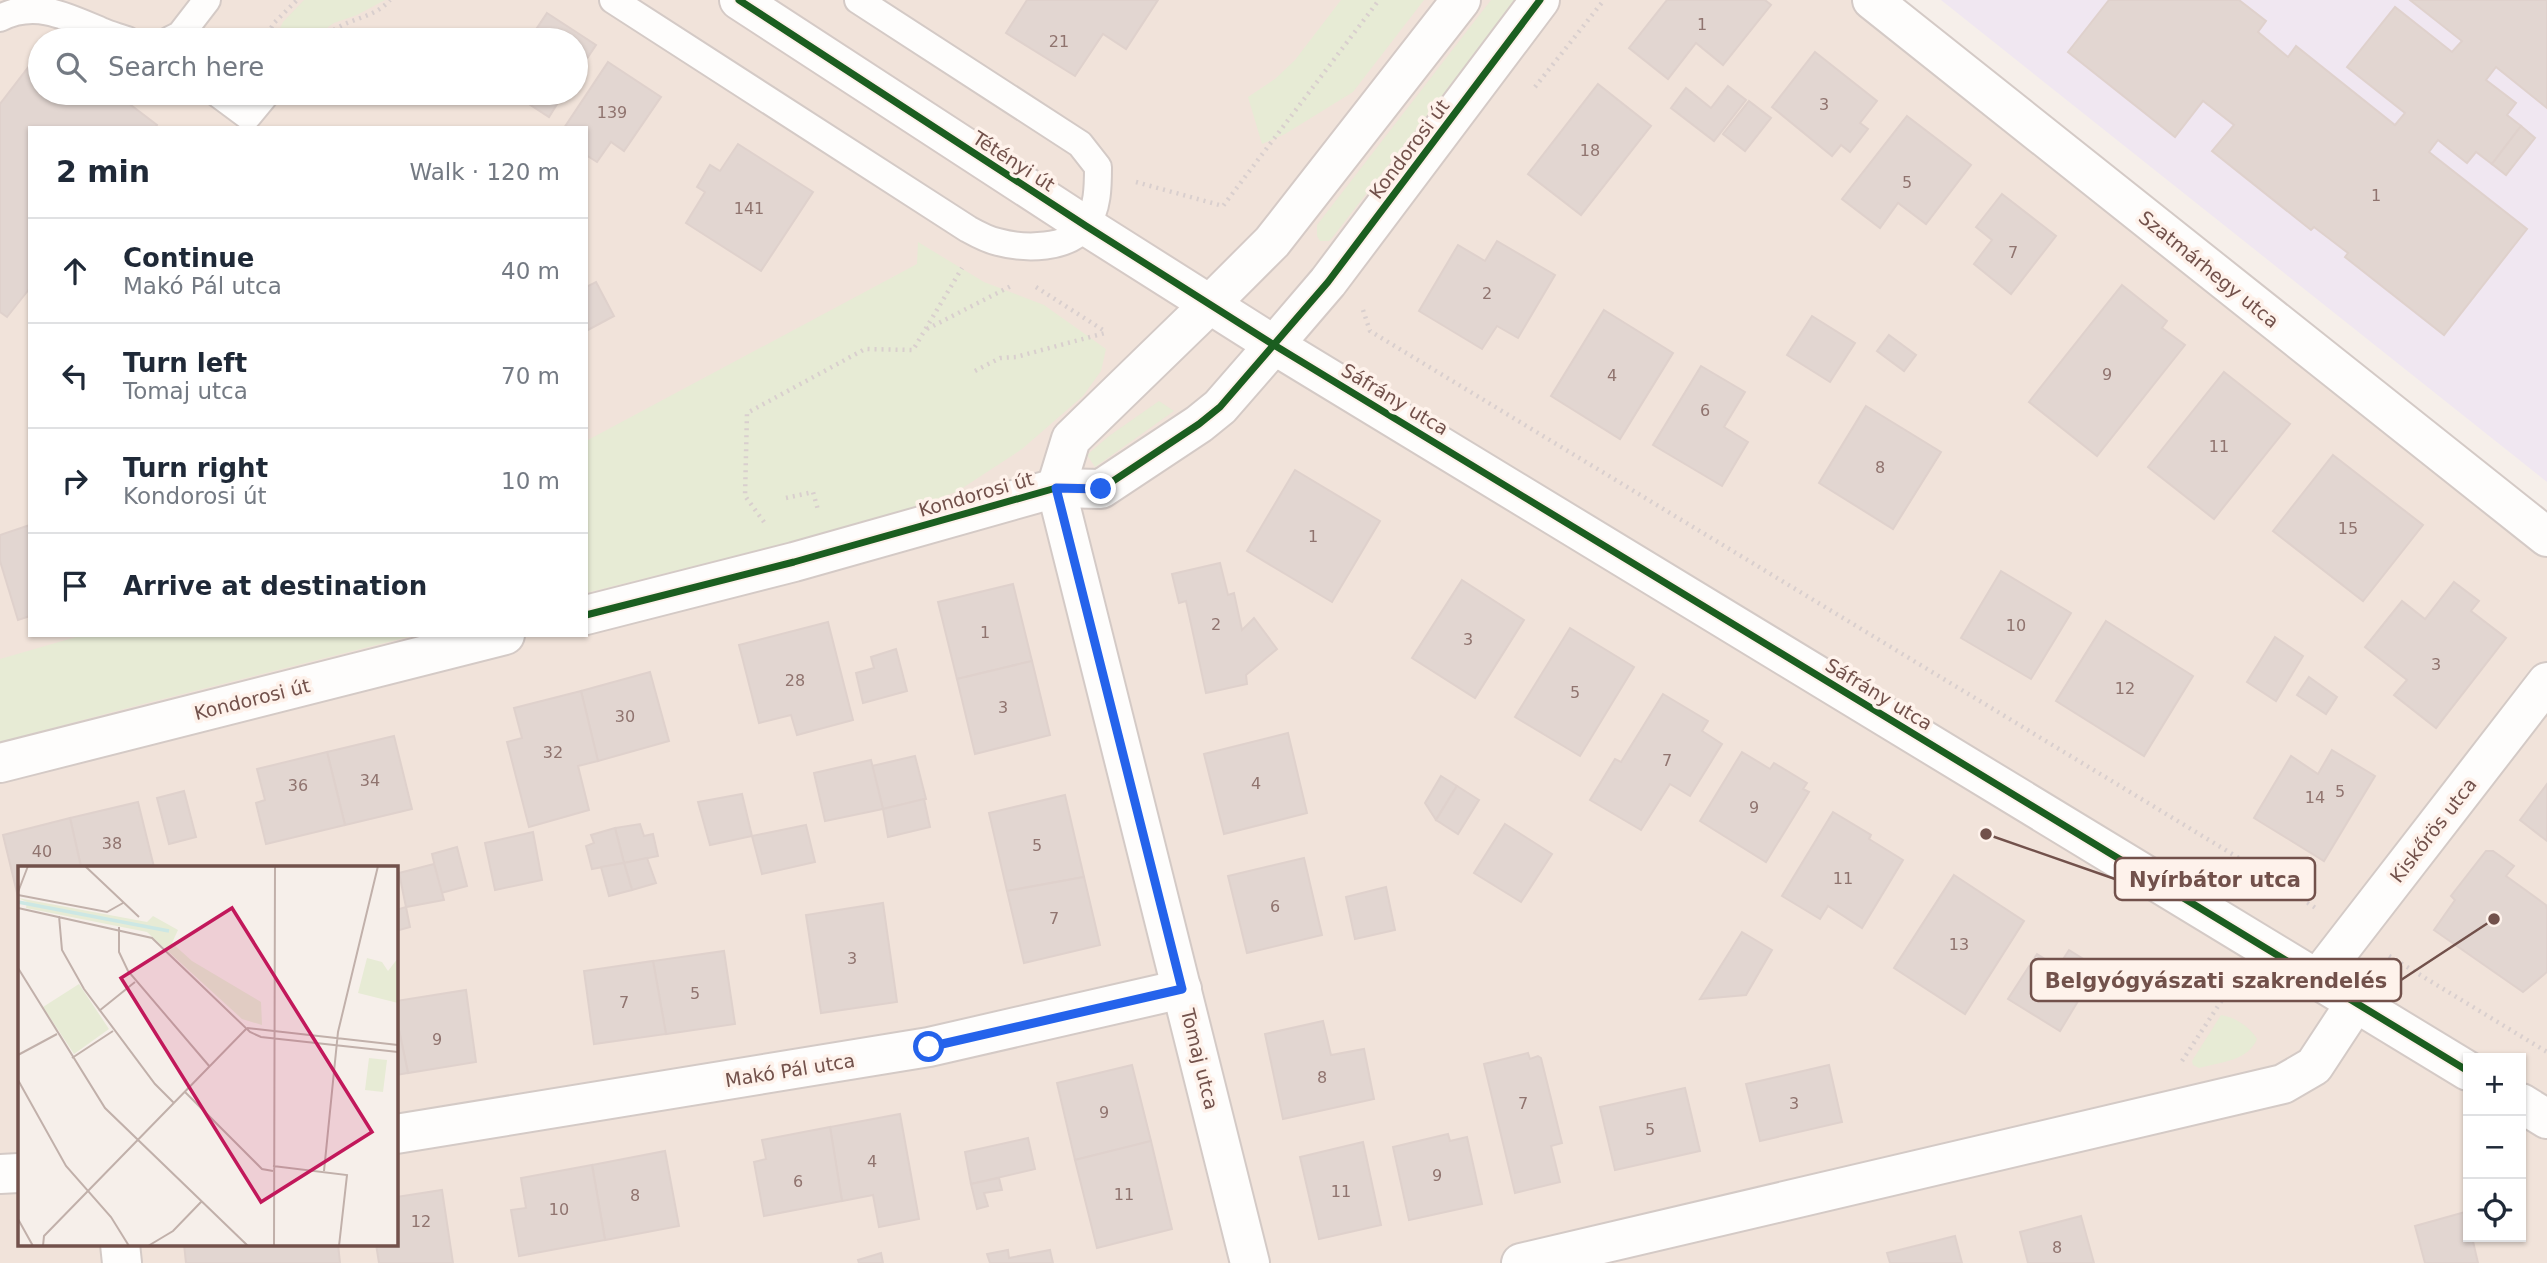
<!DOCTYPE html>
<html lang="en">
<head>
<meta charset="utf-8">
<style>
  body { margin:0; font-family:"DejaVu Sans",sans-serif; background:#f6f6f7; color:#1f2937 }
  .controls { position:absolute; right:21px; bottom:21px; display:grid; overflow:hidden; border-radius:0px; box-shadow:0 2px 5px #0004 }
  .controls button { width:63px; height:63px; display:grid; place-items:center; padding:0; border:0; border-bottom:2px solid #e0e1e3; background:#fff; color:#1f2937; font:35px sans-serif }
  .stop { position:absolute; width:21px; height:21px; margin:-16px; border:5px solid #2563eb; border-radius:50%; background:#fff }
  .stop.end { background:#2563eb; border-color:#fff; box-shadow:0 2px 7px #0008 }
  .list { margin:0; padding:0; list-style:none }
  h2 { display:flex; justify-content:space-between; align-items:center; height:91px; margin:0; padding:0 28px; font-size:30px }
  h2 small { font-size:23px; font-weight:400; color:#747a83 }
  .list li { display:grid; grid-template-columns:46px 1fr auto; gap:21px; align-items:center; box-sizing:border-box; height:105px; padding:0 28px; border-top:2px solid #e0e1e3 }
  .list b { display:block; font-size:26px; white-space:nowrap }
  .list p { margin:0; font-size:23px; white-space:nowrap; color:#747a83 }
  .list em { font-size:23px; font-style:normal; color:#747a83 }
  .icon { flex:none; width:38px; height:38px; fill:none; stroke:currentColor; stroke-width:2; stroke-linecap:round; stroke-linejoin:round }
  .map { position:relative; flex:none; width:2547px; height:1263px; overflow:hidden }
  .search { position:absolute; background:#fff; box-shadow:0 2px 5px #0004; left:28px; top:28px; width:560px; height:77px; display:flex; align-items:center; gap:18px; box-sizing:border-box; padding:0 24px; border-radius:38px; color:#747a83; font-size:26px }
  .panel { position:absolute; background:#fff; box-shadow:0 2px 5px #0004; left:28px; top:126px; width:560px; height:511px; border-radius:0px }
  .map>svg:first-child { display:block }
  .residential { fill:#f1e3da; fill-rule:evenodd }
  .education { fill:#f0e7f1 }
  .green { fill:#e7ebd5 }
  .building { fill:#e2d6d1; stroke:#dfd1cc; stroke-width:2 }
  .lines { fill:none; stroke-linecap:round; stroke-linejoin:round }
  .lane-casing { stroke:#d4cac6; stroke-width:30 }
  .street-casing { stroke:#d4cac6; stroke-width:42 }
  .secondary-casing { stroke:#d5cac6; stroke-width:42 }
  .path { stroke:#d9cfce; stroke-width:4.5; stroke-dasharray:2 5; stroke-linecap:butt }
  .lane { stroke:#fefdfc; stroke-width:26 }
  .street { stroke:#fefdfc; stroke-width:38 }
  .secondary { stroke:#fefdfc; stroke-width:38 }
  .cycleway-casing { stroke:#fef2eb; stroke-width:11 }
  .cycleway { stroke:#1b5e20; stroke-width:7 }
  .route { stroke:#2563eb; stroke-width:9 }
  .labels { text-anchor:middle; dominant-baseline:central; stroke-width:7; stroke-linejoin:round; paint-order:stroke }
  .number-label { font-size:16px; fill:#90746f }
  .street-label { font-size:19px; fill:#72514b; stroke:#fef2eb }
  .inset-river { fill:none; stroke:#cce7e4; stroke-width:3.5 }
  .inset-road { fill:none; stroke:#c1b0aa; stroke-width:2 }
  .view { fill:#c2185b; fill-opacity:0.15; stroke:#c2185b; stroke-width:3.5 }
  .inset-edge { fill:none; stroke:#72514b; stroke-width:3.5 }
  .leader { fill:none; stroke:#72514b; stroke-width:2.5 }
  .callout-dot { fill:#72514b; stroke:#fef2eb; stroke-width:2.5 }
  .callout { fill:#fef2eb; stroke:#72514b; stroke-width:2.5 }
  .callout-label { font-size:21px; text-anchor:middle; font-weight:bold; fill:#72514b }
</style>
</head>
<body>
<div class="map">
<svg width="2547" height="1263" viewBox="0 0 2547 1263">
  <rect width="100%" height="100%" fill="#f6efea"/>
  <path class="residential" d="M0,0h1872l675,537v726h-2547zM40,40h536v53h-536zM30,128h556v507h-556zM19,867h377v377h-377zM2468,1058h53v179h-53z"/>
  <path class="education" d="M1941,0h606v482z"/>
  <g class="green">
    <path d="M304,0h81l-28,15 -23,8 -6,4 -10,13h-44l9,-18z"/>
    <path d="M1341,0h83l-71,92 -68,42 -23,10 -14,-47 27,-18 20,-19z"/>
    <path d="M1491,0h25l-184,238 -3,3h-9l-3,-5v-11z"/>
    <path d="M918,242l66,40 60,23 62,44 -5,22 -18,25 -61,53 -64,42 -74,28 -298,74v-152l331,-177z"/>
    <path d="M1159,401l15,10 -79,56 -8,-12 22,-19z"/>
    <path d="M83,635h333l-273,69 -143,38v-83z"/>
    <path d="M2221,1015c14,2 29,12 36,24 -9,22 -36,23 -58,29l-6,-3 -1,-4z"/>
  </g>
  <g class="building">
    <path d="M1027,0h131l-32,49 -23,-15 -28,42 -69,-43z"/>
    <path d="M1667,0h98l6,5 -48,60 -27,-22 -28,36 -39,-31z"/>
    <path d="M2109,0h130l27,21 -8,11 30,25 8,-11 99,79 10,-12 -58,-46 48,-60 57,45 10,-11 -52,-41h137v108l-51,-41 -10,13 30,23 -9,12 14,11 -29,38 -16,-12 -9,11 -29,-23 -9,12 98,77 -83,106 -99,-78 3,-4 -34,-26 -3,3 -99,-79 22,-26 -31,-24 -28,36 -107,-85z"/>
    <path d="M547,13l49,32 -20,30v-35h-47z"/>
    <path d="M40,52v41h75l42,32 -2,3h-125v160l-23,29 -7,-5v-208z"/>
    <path d="M1815,52l62,49 -17,22 8,6 -18,23 -9,-7 -9,11 -60,-49z"/>
    <path d="M608,62l53,35 -37,54 -13,-9 -14,20 -11,-7v-27h-22z"/>
    <path d="M1598,84l53,42 -70,89 -53,-41z"/>
    <path d="M1728,86l18,14 -32,41 -43,-33 15,-20 25,20z"/>
    <path d="M512,93h52l-15,24z"/>
    <path d="M1749,101l22,17 -26,33 -22,-17z"/>
    <path d="M1907,116l64,49 -45,59 -28,-21 -18,25 -38,-29z"/>
    <path d="M2521,126l14,12 -29,37 -14,-11z"/>
    <path d="M738,144l75,48 -52,79 -75,-48 19,-31 -8,-5 13,-22 10,6z"/>
    <path d="M2002,194l54,42 -45,58 -37,-30 18,-24 -16,-13z"/>
    <path d="M1497,241l58,34 -37,63 -21,-12 -15,23 -63,-38 39,-66 27,16z"/>
    <path d="M596,282l18,34 -28,15v-44z"/>
    <path d="M2122,285l45,36 -5,7 23,17 -88,111 -68,-54z"/>
    <path d="M1604,310l69,43 -53,86 -69,-43z"/>
    <path d="M1812,316l43,27 -25,39 -43,-27z"/>
    <path d="M1889,335l27,20 -12,16 -27,-20z"/>
    <path d="M1701,366l44,26 -21,35 24,15 -26,44 -69,-41z"/>
    <path d="M2224,372l66,52 -76,95 -66,-52z"/>
    <path d="M1866,406l75,46 -48,77 -74,-46z"/>
    <path d="M2333,455l90,70 -60,76 -90,-70z"/>
    <path d="M1295,470l85,51 -48,81 -85,-51z"/>
    <path d="M30,525v91l-12,4 -18,-59v-26z"/>
    <path d="M1220,563l8,32 6,-2 8,37 12,-12 23,31 -31,26 1,9 -41,9 -20,-92 -7,2 -7,-29z"/>
    <path d="M2001,571l70,42 -40,66 -70,-41z"/>
    <path d="M1462,580l62,40 -49,78 -63,-40z"/>
    <path d="M2454,582l25,19 -8,10 35,27 -70,90 -42,-33 13,-15 -42,-33 37,-46 23,18z"/>
    <path d="M1013,584l19,77 -75,18 -19,-77z"/>
    <path d="M2106,621l87,55 -49,80 -88,-55z"/>
    <path d="M828,622l25,98 -56,15 -6,-20 -32,8 -20,-78z"/>
    <path d="M1570,628l64,39 -54,89 -65,-39z"/>
    <path d="M2275,637l28,19 -27,45 -29,-19z"/>
    <path d="M896,649l11,42 -44,12 -7,-30 18,-5 -3,-11z"/>
    <path d="M1032,661l18,74 -75,19 -18,-75z"/>
    <path d="M650,672l19,69 -71,20 -17,-70z"/>
    <path d="M2309,677l28,20 -11,17 -29,-19z"/>
    <path d="M581,691l17,70 -20,5 11,44 -60,17 -22,-85 15,-4 -8,-30z"/>
    <path d="M1663,694l45,27 -6,10 20,13 -32,52 -20,-12 -29,46 -51,-30 25,-41 6,3z"/>
    <path d="M1288,733l19,80 -83,21 -20,-80z"/>
    <path d="M394,736l18,73 -67,16 -18,-73z"/>
    <path d="M2332,750l43,26 -51,85 -70,-43 37,-62 27,18z"/>
    <path d="M327,752l18,73 -79,19 -10,-41 9,-3 -8,-31z"/>
    <path d="M1742,752l28,17 4,-6 33,20 -4,6 6,3 -43,70 -66,-41z"/>
    <path d="M915,756l11,43 -43,10 -11,-43z"/>
    <path d="M871,760l12,49 -58,12 -11,-48z"/>
    <path d="M1441,776l16,10 -21,34 -11,-17z"/>
    <path d="M2547,784v57l-27,-21z"/>
    <path d="M1457,786l22,14 -21,34 -22,-14z"/>
    <path d="M184,791l12,46 -27,7 -12,-46z"/>
    <path d="M742,794l10,42 -42,9 -12,-43z"/>
    <path d="M1065,795l19,82 -77,14 -18,-78z"/>
    <path d="M924,799l6,28 -42,10 -5,-28z"/>
    <path d="M138,802l16,65h-73l-11,-49z"/>
    <path d="M1833,812l38,23 -2,4 34,21 -41,68 -34,-22 -8,13 -38,-23z"/>
    <path d="M70,818l11,49h-62v34l-16,-66z"/>
    <path d="M640,824l4,12 9,-2 5,22 -34,7 -9,-35z"/>
    <path d="M1505,824l47,30 -31,48 -47,-29z"/>
    <path d="M806,825l9,37 -53,12 -10,-38z"/>
    <path d="M615,828l9,35 -32,6 -6,-23 8,-3 -3,-8z"/>
    <path d="M533,832l9,48 -47,10 -10,-47z"/>
    <path d="M457,847l10,39 -26,7 -9,-39z"/>
    <path d="M2486,851h7l21,15 -8,10 40,29 1,4v63l-24,20 -89,-62 21,-30 -4,-4z"/>
    <path d="M647,858l9,25 -24,7 -8,-27z"/>
    <path d="M1304,858l18,77 -75,18 -19,-77z"/>
    <path d="M624,863l8,27 -23,6 -8,-29z"/>
    <path d="M434,864l10,36 -38,7 -7,-34z"/>
    <path d="M1954,875l70,46 -59,93 -71,-46z"/>
    <path d="M1084,877l16,68 -76,18 -17,-72z"/>
    <path d="M1386,887l9,43 -40,9 -9,-42z"/>
    <path d="M883,903l14,99 -76,11 -15,-98z"/>
    <path d="M406,907l4,20 -14,4v-21z"/>
    <path d="M1742,932l30,18 -26,45 -46,4z"/>
    <path d="M2069,950l29,18 -38,63 -52,-32 29,-45 21,13z"/>
    <path d="M724,951l11,73 -69,10 -13,-73z"/>
    <path d="M653,961l13,73 -72,10 -10,-73z"/>
    <path d="M466,990l10,72 -68,11 -12,-57v-15z"/>
    <path d="M396,1016l12,57 -12,2z"/>
    <path d="M1323,1021l8,34 33,-6 10,50 -91,20 -18,-85z"/>
    <path d="M1528,1053l2,6 8,-3 3,2 21,85 -11,3 9,36 -45,11 -31,-129z"/>
    <path d="M1132,1065l19,76 -76,19 -18,-77z"/>
    <path d="M1829,1065l13,57 -82,19 -14,-57z"/>
    <path d="M1685,1088l15,63 -85,19 -15,-63z"/>
    <path d="M900,1114l19,105 -40,8 -6,-32 -31,6 -12,-74z"/>
    <path d="M830,1127l12,74 -78,15 -10,-54 12,-3 -4,-19z"/>
    <path d="M1448,1134l2,7 17,-4 15,67 -73,16 -16,-73z"/>
    <path d="M1028,1138l7,31 -64,15 -6,-32z"/>
    <path d="M1151,1141l21,88 -75,19 -22,-88z"/>
    <path d="M1363,1142l18,83 -62,14 -19,-82z"/>
    <path d="M665,1151l14,75 -74,14 -13,-75z"/>
    <path d="M592,1165l13,75 -86,16 -8,-46 15,-2 -5,-30z"/>
    <path d="M999,1178l3,12 -18,3 4,13 -11,3 -6,-25z"/>
    <path d="M442,1190l11,73h-74l-3,-19h20v-47z"/>
    <path d="M2465,1212l3,25h4l6,26h-53l-10,-37z"/>
    <path d="M2081,1216l13,47h-66l-8,-31z"/>
    <path d="M1955,1236l7,27h-72l-3,-10z"/>
    <path d="M184,1244h154l2,19h-154z"/>
    <path d="M1008,1250l1,8 41,-8 3,13h-63l-3,-9z"/>
    <path d="M881,1253l2,10h-24l-1,-3z"/>
  </g>
  <g class="lines">
    <defs>
      <g id="lane">
        <path d="M613,0l355,229c9,5 20,11 30,13 26,7 71,8 88,-17 12,-16 12,-39 12,-58l-18,-23 -222,-144"/>
        <path d="M0,18c35,-18 66,-2 101,13 8,4 18,6 26,9"/>
        <path d="M170,40l10,-5 27,-35"/>
        <path d="M217,93l31,23 19,-23"/>
      </g>
      <g id="street">
        <path d="M1872,0l675,537"/>
        <path d="M1056,488l194,775"/>
        <path d="M1056,488l15,-49 139,-135"/>
        <path d="M586,615l208,-53 262,-74 45,1 98,-65 21,-17 54,-62 1194,726"/>
        <path d="M0,763l505,-128"/>
        <path d="M2318,978l229,-296"/>
        <path d="M2521,1103l26,16"/>
        <path d="M396,1134l533,-87 253,-58"/>
        <path d="M0,1174l19,-1"/>
        <path d="M120,1244l2,19"/>
        <path d="M1521,1263l762,-179 31,-18 42,-64"/>
      </g>
      <g id="secondary">
        <path d="M739,0l347,226 188,119 54,-63 212,-282"/>
        <path d="M1210,304l62,-62 189,-242"/>
      </g>
    </defs>
    <use href="#lane" class="lane-casing"/>
    <use href="#street" class="street-casing"/>
    <use href="#secondary" class="secondary-casing"/>
    <g class="path">
      <path d="M264,40l10,-17 23,-23"/>
      <path d="M324,40c16,-23 47,-18 66,-40"/>
      <path d="M1535,87l69,-87"/>
      <path d="M1136,182l87,24 156,-206"/>
      <path d="M1036,287l70,45"/>
      <path d="M1363,310l7,21 900,546 47,32"/>
      <path d="M927,329l86,-44"/>
      <path d="M975,371l25,-13 16,-1 89,-24"/>
      <path d="M786,498l27,-6 5,18"/>
      <path d="M764,522l-19,-26 2,-83 118,-64 48,1 49,-82"/>
      <path d="M2389,956l158,96"/>
      <path d="M2182,1061l44,-67"/>
    </g>
    <use href="#lane" class="lane"/>
    <use href="#street" class="street"/>
    <use href="#secondary" class="secondary"/>
    <defs>
      <g id="cycleway">
        <path d="M739,0l347,226 188,119 1194,726"/>
        <path d="M586,615l208,-53 262,-74 45,1 98,-65 21,-17 108,-125 212,-282"/>
      </g>
    </defs>
    <use href="#cycleway" class="cycleway-casing"/>
    <use href="#cycleway" class="cycleway"/>
  </g>
  <g class="lines">
    <path class="route" d="M929,1047l253,-58 -126,-501 45,1"/>
  </g>
  <g class="labels">
    <g class="number-label">
      <text x="1702" y="24">1</text>
      <text x="1059" y="41">21</text>
      <text x="1824" y="104">3</text>
      <text x="612" y="112">139</text>
      <text x="1590" y="150">18</text>
      <text x="1907" y="182">5</text>
      <text x="2376" y="195">1</text>
      <text x="749" y="208">141</text>
      <text x="2013" y="252">7</text>
      <text x="1487" y="293">2</text>
      <text x="2107" y="374">9</text>
      <text x="1612" y="375">4</text>
      <text x="1705" y="410">6</text>
      <text x="2219" y="446">11</text>
      <text x="1880" y="467">8</text>
      <text x="2348" y="528">15</text>
      <text x="1313" y="536">1</text>
      <text x="1216" y="624">2</text>
      <text x="2016" y="625">10</text>
      <text x="985" y="632">1</text>
      <text x="1468" y="639">3</text>
      <text x="2436" y="664">3</text>
      <text x="795" y="680">28</text>
      <text x="2125" y="688">12</text>
      <text x="1575" y="692">5</text>
      <text x="1003" y="707">3</text>
      <text x="625" y="716">30</text>
      <text x="553" y="752">32</text>
      <text x="1667" y="760">7</text>
      <text x="370" y="780">34</text>
      <text x="1256" y="783">4</text>
      <text x="298" y="785">36</text>
      <text x="2340" y="791">5</text>
      <text x="2315" y="797">14</text>
      <text x="1754" y="807">9</text>
      <text x="112" y="843">38</text>
      <text x="1037" y="845">5</text>
      <text x="42" y="851">40</text>
      <text x="1843" y="878">11</text>
      <text x="1275" y="906">6</text>
      <text x="1054" y="918">7</text>
      <text x="1959" y="944">13</text>
      <text x="852" y="958">3</text>
      <text x="695" y="993">5</text>
      <text x="624" y="1002">7</text>
      <text x="437" y="1039">9</text>
      <text x="1322" y="1077">8</text>
      <text x="1523" y="1103">7</text>
      <text x="1794" y="1103">3</text>
      <text x="1104" y="1112">9</text>
      <text x="1650" y="1129">5</text>
      <text x="872" y="1161">4</text>
      <text x="1437" y="1175">9</text>
      <text x="798" y="1181">6</text>
      <text x="1341" y="1191">11</text>
      <text x="1124" y="1194">11</text>
      <text x="635" y="1195">8</text>
      <text x="559" y="1209">10</text>
      <text x="421" y="1221">12</text>
      <text x="2057" y="1247">8</text>
    </g>
    <g class="street-label">
      <text transform="translate(1409 149) rotate(-53)">Kondorosi út</text>
      <text transform="translate(1014 161) rotate(33)">Tétényi út</text>
      <text transform="translate(2209 269) rotate(39)">Szatmárhegy utca</text>
      <text transform="translate(1395 399) rotate(31)">Sáfrány utca</text>
      <text transform="translate(976 494) rotate(-16)">Kondorosi út</text>
      <text transform="translate(1879 694) rotate(31)">Sáfrány utca</text>
      <text transform="translate(252 699) rotate(-14)">Kondorosi út</text>
      <text transform="translate(2433 830) rotate(-52)">Kiskőrös utca</text>
      <text transform="translate(1200 1059) rotate(76)">Tomaj utca</text>
      <text transform="translate(790 1070) rotate(-9)">Makó Pál utca</text>
    </g>
  </g>
  <g transform="translate(18 866)">
    <rect width="380" height="380" fill="#f6efea"/>
    <path d="M0,32l129,24 6,-6 25,14 -6,13 20,18 69,41 1,23 -20,-6 -95,-87 -121,-24 1,-6zM349,92l15,4 6,9 10,-13v45l-40,-10zM61,118l30,45 -35,25 -31,-47zM351,192l18,2 -4,32 -18,-2z" fill="#e7ebd5"/>
    <path class="inset-river" d="M0,36l151,29"/>
    <path class="inset-road" d="M67,0l54,51M0,26l10,-26M0,29l89,17 16,-9M0,42l134,30 98,94 11,5 137,15M41,50l3,34 22,39 71,95 19,19M101,61v25l9,19 82,96M0,102l87,140 143,138M81,145l36,-29M229,162l151,17M0,189l39,-21M54,192l41,-27M0,214l48,86 45,51 18,29M167,226l77,77 11,2M255,300l74,9 -8,71M306,305l14,-139 40,-166M0,353l15,27M25,380l1,-10 203,-208M130,380l25,-15 28,-29M256,380l1,-380"/>
    <path class="view" d="M214,42l140,224 -111,70 -140,-224z"/>
    <rect width="380" height="380" class="inset-edge"/>
  </g>
  <path class="leader" d="M1986 834L2115 879M2494 919L2401 980"/>
  <g class="callout-dot">
    <circle cx="1986" cy="834" r="7"/>
    <circle cx="2494" cy="919" r="7"/>
  </g>
  <g class="callout">
    <rect x="2115" y="858" width="200" height="42" rx="7"/>
    <rect x="2031" y="959" width="370" height="42" rx="7"/>
  </g>
  <g class="callout-label">
    <text x="2215" y="887">Nyírbátor utca</text>
    <text x="2216" y="988">Belgyógyászati szakrendelés</text>
  </g>
</svg>
<div class="controls">
<button>+</button>
<button>−</button>
<button><svg class="icon" aria-label="locate" viewBox="0 0 24 24"><circle cx="12" cy="12" r="6"/><path d="M12 2v4M12 18v4M2 12h4M18 12h4"/></svg></button>
</div>
<div class="stop" style="left:929px;top:1047px"></div>
<div class="stop end" style="left:1101px;top:489px"></div>
<div class="search"><svg class="icon" aria-label="search" viewBox="0 0 24 24"><circle cx="10" cy="10" r="6"/><path d="M15 15l6 6"/></svg>Search here</div>
<section class="panel">
<h2>2 min<small>Walk · 120 m</small></h2>
<ul class="list">
<li><svg class="icon" aria-label="ahead" viewBox="0 0 24 24"><path d="M12 20V5M6 11l6-6 6 6"/></svg><div><b>Continue</b><p>Makó Pál utca</p></div><em>40 m</em></li>
<li><svg class="icon" aria-label="left" viewBox="0 0 24 24"><path d="M17 20v-9H6M10 6l-5 5 5 5"/></svg><div><b>Turn left</b><p>Tomaj utca</p></div><em>70 m</em></li>
<li><svg class="icon" aria-label="right" viewBox="0 0 24 24"><path d="M7 20v-9h11M14 6l5 5-5 5"/></svg><div><b>Turn right</b><p>Kondorosi út</p></div><em>10 m</em></li>
<li><svg class="icon" aria-label="arrive" viewBox="0 0 24 24"><path d="M6 21V4h12l-3 4 3 4H6"/></svg><div><b>Arrive at destination</b></div></li>
</ul>
</section>
</div>
</body>
</html>
